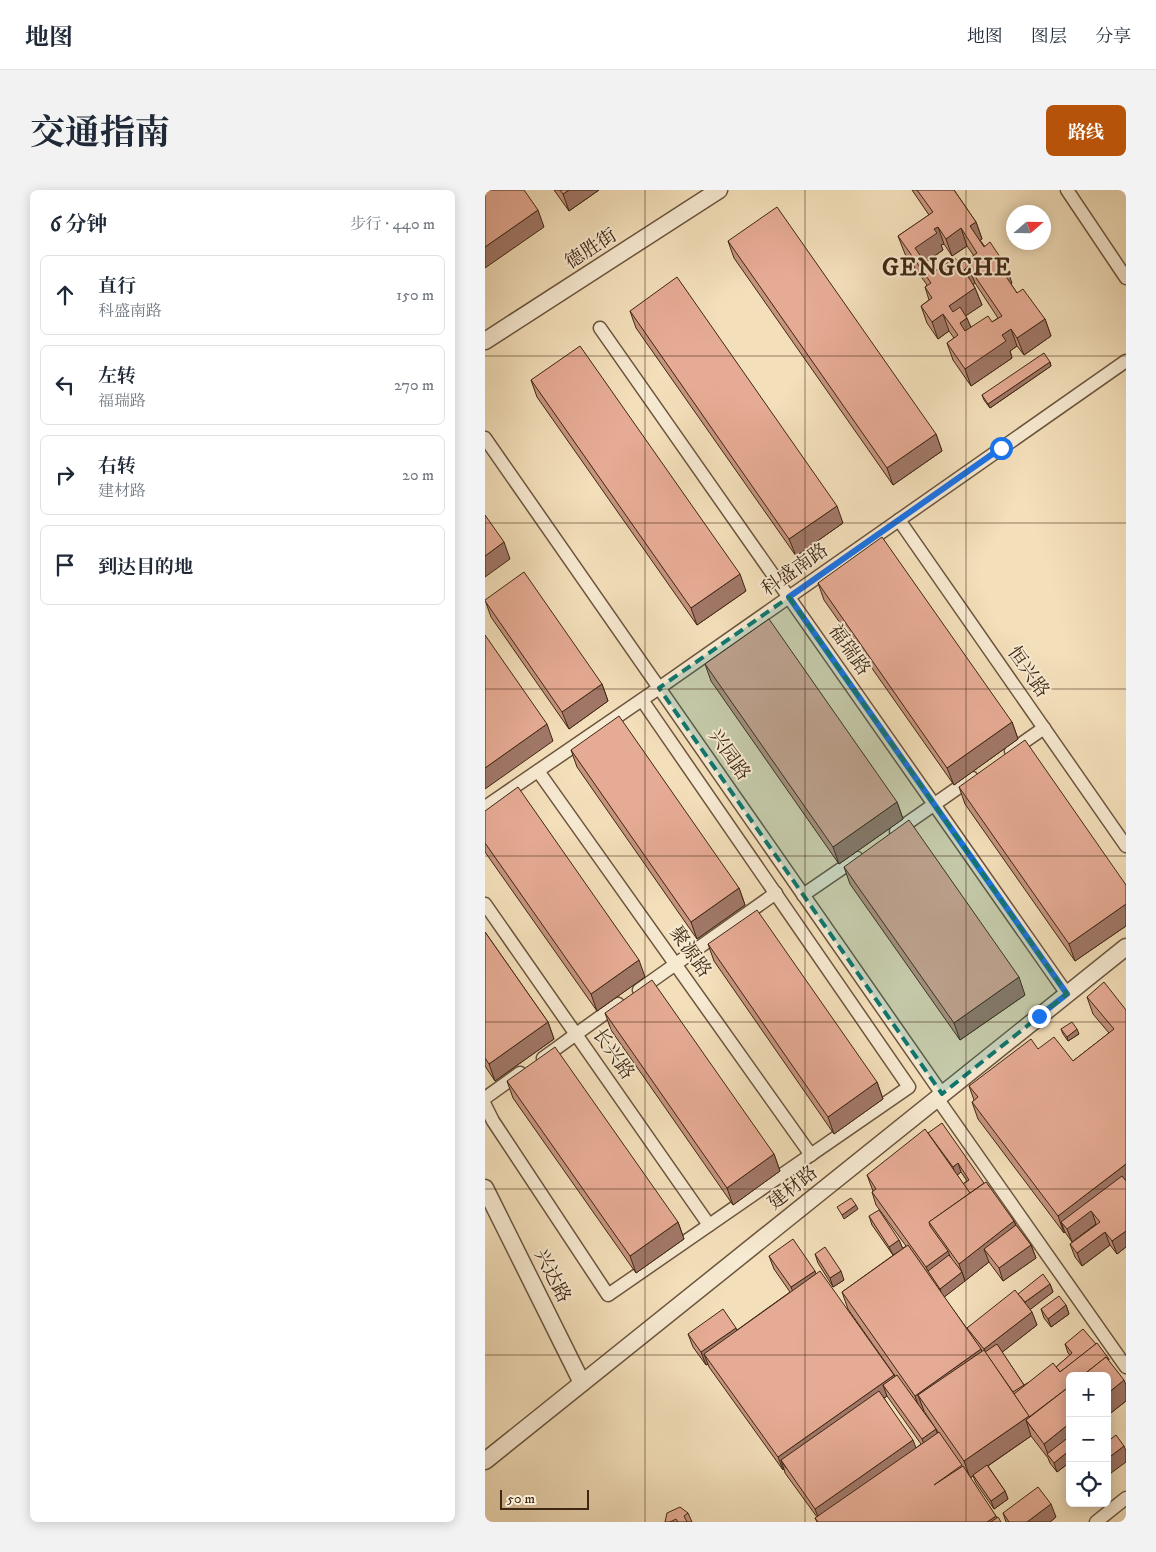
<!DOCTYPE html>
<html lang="zh">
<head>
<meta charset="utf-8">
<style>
  body { margin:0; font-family:"IM FELL DW Pica","Noto Serif SC",serif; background:#f2f2f3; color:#1f2937 }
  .controls { position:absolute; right:15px; bottom:15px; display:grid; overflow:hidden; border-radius:8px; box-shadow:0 2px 12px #0003 }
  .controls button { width:45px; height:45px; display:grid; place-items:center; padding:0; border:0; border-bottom:1px solid #e0e1e3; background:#fff; color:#1f2937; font:25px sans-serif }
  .compass { position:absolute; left:521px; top:15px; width:45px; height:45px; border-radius:50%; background:#fff; box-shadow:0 2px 12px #0003; rotate:70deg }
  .scale { position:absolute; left:15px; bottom:12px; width:89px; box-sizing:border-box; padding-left:5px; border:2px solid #3f2713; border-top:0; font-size:14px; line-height:18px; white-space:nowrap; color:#3f2713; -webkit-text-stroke:4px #f7ead2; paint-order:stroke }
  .stop { position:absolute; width:15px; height:15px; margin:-11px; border:4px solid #1a73e8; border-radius:50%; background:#fff }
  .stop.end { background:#1a73e8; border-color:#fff; box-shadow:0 1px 5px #0008 }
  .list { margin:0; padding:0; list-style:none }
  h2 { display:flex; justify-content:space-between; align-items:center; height:65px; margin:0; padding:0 20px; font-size:21px }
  h2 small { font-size:16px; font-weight:400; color:#747a83 }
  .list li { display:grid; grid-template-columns:32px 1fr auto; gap:15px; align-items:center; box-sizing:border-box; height:80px; margin:0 10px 10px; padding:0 10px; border:1px solid #e0e1e3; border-radius:8px }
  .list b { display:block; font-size:19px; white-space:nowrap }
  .list p { margin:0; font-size:16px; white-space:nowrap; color:#747a83 }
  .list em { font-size:16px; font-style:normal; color:#747a83 }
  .icon { flex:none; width:28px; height:28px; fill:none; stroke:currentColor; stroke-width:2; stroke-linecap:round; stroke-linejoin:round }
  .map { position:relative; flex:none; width:641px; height:1332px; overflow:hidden; border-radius:8px }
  header { display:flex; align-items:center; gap:30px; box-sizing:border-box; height:70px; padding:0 25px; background:#fff; border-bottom:1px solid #e0e1e3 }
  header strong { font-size:24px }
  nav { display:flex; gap:28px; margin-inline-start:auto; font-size:18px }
  .intro { display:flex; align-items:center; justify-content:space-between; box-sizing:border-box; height:120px; padding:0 30px }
  h1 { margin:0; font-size:35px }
  .button { padding:12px 22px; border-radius:8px; background:#b45309; color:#fff; font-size:18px; font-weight:700 }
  main { display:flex; gap:30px; padding:0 30px }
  aside { flex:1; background:#fff; border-radius:8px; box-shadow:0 2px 12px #0003 }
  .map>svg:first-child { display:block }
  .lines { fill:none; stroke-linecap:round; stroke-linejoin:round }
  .minor-casing { stroke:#6c553d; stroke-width:15 }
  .tertiary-casing { stroke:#6c553d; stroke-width:19 }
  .minor { stroke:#f7ead2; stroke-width:12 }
  .tertiary { stroke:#f7ead2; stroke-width:16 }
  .wall { fill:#c6937f; stroke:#3f2713; fill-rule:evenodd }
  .shaded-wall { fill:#a17868; stroke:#3f2713 }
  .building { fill:#e6ab94; stroke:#3f2713; fill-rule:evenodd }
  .route { stroke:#1a73e8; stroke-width:6 }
  .marked { fill:#0f766e; fill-opacity:0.2; stroke:#0f766e; stroke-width:4; stroke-dasharray:10 6; stroke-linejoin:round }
  .grid { fill:none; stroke:#3f2713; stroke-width:1; stroke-opacity:0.55 }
  .labels { text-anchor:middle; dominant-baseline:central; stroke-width:4; stroke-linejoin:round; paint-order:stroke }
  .street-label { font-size:19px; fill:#3f2713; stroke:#f7ead2 }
  .district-label { font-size:24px; font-weight:bold; letter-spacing:1px; fill:#3f2713; stroke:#f7ead2 }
</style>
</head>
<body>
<header>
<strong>地图</strong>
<nav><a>地图</a><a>图层</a><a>分享</a></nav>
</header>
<div class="intro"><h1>交通指南</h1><a class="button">路线</a></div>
<main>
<aside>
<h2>6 分钟<small>步行 · 440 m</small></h2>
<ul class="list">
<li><svg class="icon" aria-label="ahead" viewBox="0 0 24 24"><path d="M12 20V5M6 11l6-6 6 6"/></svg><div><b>直行</b><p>科盛南路</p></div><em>150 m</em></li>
<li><svg class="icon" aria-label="left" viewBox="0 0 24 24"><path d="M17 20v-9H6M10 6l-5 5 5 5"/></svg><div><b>左转</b><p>福瑞路</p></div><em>270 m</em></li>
<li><svg class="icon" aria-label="right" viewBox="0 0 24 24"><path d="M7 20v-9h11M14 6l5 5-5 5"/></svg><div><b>右转</b><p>建材路</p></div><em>20 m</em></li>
<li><svg class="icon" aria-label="arrive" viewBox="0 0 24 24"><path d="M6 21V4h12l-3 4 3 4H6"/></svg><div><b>到达目的地</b></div></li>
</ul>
</aside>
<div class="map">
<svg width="641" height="1332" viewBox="0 0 641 1332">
  <rect width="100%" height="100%" fill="#f3dfba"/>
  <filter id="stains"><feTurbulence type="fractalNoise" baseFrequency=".004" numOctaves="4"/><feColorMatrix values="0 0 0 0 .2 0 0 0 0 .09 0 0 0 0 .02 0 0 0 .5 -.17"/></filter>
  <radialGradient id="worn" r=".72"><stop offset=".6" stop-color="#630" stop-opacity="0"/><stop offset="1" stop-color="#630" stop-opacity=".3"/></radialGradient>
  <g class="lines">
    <defs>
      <g id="minor">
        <path d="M582,0l59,88"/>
        <path d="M115,138l467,666"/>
        <path d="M0,248l457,656"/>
        <path d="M414,330l227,326"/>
        <path d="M526,561l33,-23"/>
        <path d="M53,581l273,384"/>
        <path d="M0,617l174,-119 467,-327"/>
        <path d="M411,641l76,-53"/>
        <path d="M318,705l54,-37"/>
        <path d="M0,714l224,321"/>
        <path d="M154,800l137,-97"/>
        <path d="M58,868l75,-54"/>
        <path d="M0,908l35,-25"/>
        <path d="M452,908l189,269"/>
        <path d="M0,915l8,16 115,174 301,-208 -267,-387"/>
        <path d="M611,1332l30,-24"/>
      </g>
      <g id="tertiary">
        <path d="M0,151l234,-151"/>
        <path d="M0,998l97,195"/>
        <path d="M0,1271l641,-514"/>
      </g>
    </defs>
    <use href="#minor" class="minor-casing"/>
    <use href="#tertiary" class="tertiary-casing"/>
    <use href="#minor" class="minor"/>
    <use href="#tertiary" class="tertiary"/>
  </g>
  <g class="wall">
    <path d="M69,0h45l-30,21z"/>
    <path d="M427,0h42l22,32 6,17 -2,1 32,43 -1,1 6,9 28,26 6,17 -27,19 -7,-9 -7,5 2,7 -41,28 -18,-26 -6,-17 7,-5 -5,-7 -11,8 -11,-16 -6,-17 8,-6 -4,-13 2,-2 -22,-31 -7,-18 31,-21zM459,54l8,12 15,-10 7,10 -14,9 -28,8 -7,-10 18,-13 -2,-5zM490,93l23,35 -6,4 -21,5 -6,-11 17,-11 -7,-17 -2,-4z"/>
    <path d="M243,51l208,193 6,17 -49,34 -159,-227z"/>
    <path d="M145,121l213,212 -47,33 -160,-228z"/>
    <path d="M565,172l1,4 -61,42 -6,-8 -2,-5z"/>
    <path d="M46,190l215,211 -49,34 -160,-228z"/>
    <path d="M333,393l194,139 6,17 -64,46 -130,-185z"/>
    <path d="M0,410l117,84 6,17 -39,28 -78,-112z"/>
    <path d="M220,474l192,138 6,17 -64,45 -128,-183z"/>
    <path d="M86,560l168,138 6,17 -48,34 -120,-172z"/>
    <path d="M474,597l167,98v41l-51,35 -110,-157z"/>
    <path d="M0,621l160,166 -48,34 -112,-159z"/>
    <path d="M359,677l181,128 -65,45 -110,-156z"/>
    <path d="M0,742l63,90 6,17 -59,42 -10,-15z"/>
    <path d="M223,754l169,138 6,17 -49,35 -120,-173z"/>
    <path d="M602,807l39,13v237l-9,7 -7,-9 -28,21 -7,-9 -5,-13 26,-20 -24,18 -7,-10 -1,1 -86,-114 -6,-17 2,-2 -5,-14 69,-37 35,12 36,-28 -16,-19z"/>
    <path d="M120,823l169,141 6,17 -47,34 -122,-175z"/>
    <path d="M576,839l18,5 -11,7 -5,-7z"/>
    <path d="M22,891l171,141 6,17 -48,34 -123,-175z"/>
    <path d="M443,943l56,50 30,38 2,4 15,20 5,13 -33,23 -14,-19 -45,35 24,33 -1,-2 51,-34 32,-10 3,8 -23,17 7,16 -35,27 22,33 32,-18 14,-12 -2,-2 -3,-9 45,19 16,22v16l-19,15 -37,-40v86l-13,10 -7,-9 -2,-5 -17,-22 -43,30 17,25 3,8 -14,10 -18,-26 -3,-7 -3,2 27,40 4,4h-184l-2,-4 2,-1 -32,-44 -1,-4 -1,1 -74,-103 -1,-3 -2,1 -13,-18 -5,-13 49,-4 53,-38 -16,-23 -5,-13 47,18 79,102 -47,-67 -6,-17 64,-46 -30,-41 -4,-13 1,-1 -6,-16 63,-39zM476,982l6,9 -4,3 -6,-9zM402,1206l34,48 -5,4 -32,-50zM439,1221l14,21 -1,1 -14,-21z"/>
    <path d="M384,1026l30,24 4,9 -10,6 -21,-30z"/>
    <path d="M330,1064l29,26 -11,7 -15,-24z"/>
    <path d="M581,1115l3,9 -18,13 -7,-9 -3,-9z"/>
    <path d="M203,1323l4,9h-27z"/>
    <path d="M518,1323l53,4 -6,5h-44z"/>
  </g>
  <g class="shaded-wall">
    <path d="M84,0h30l-30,21 -6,-17z"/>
    <path d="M53,20l6,17 -59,41v-21z"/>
    <path d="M491,32l6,17 -6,4 -6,-17z"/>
    <path d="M453,37l6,17 -3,1 2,5 -22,15 -6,-17 19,-19z"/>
    <path d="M476,38l6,18 -15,10 -6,-17z"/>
    <path d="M483,76l7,17 -5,4 -6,-17z"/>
    <path d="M521,76l6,17 -5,4 -6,-18z"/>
    <path d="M490,98l7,17 -27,18 -6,-17z"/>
    <path d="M458,124l6,17 -11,8 -6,-17z"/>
    <path d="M482,128l7,17 -8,5 -6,-17z"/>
    <path d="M560,129l6,17 -27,19 -7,-17z"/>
    <path d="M526,139l6,17 -7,5 2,7 -41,28 -6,-17 37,-34z"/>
    <path d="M565,172l1,4 -61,42 -2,-4z"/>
    <path d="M451,244l6,17 -49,34 -6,-17z"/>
    <path d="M352,316l6,17 -47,33 -7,-17z"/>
    <path d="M19,352l6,17 -25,18v-21z"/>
    <path d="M255,384l6,17 -49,34 -6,-17z"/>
    <path d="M117,494l6,17 -39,28 -7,-17z"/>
    <path d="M527,532l6,17 -64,46 -7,-17z"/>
    <path d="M62,534l6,17 -68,48v-21z"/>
    <path d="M412,612l6,17 -64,45 -6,-17z"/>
    <path d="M254,698l6,17 -48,34 -6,-17z"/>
    <path d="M641,714v22l-51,35 -6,-17z"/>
    <path d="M154,770l6,17 -48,34 -6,-17z"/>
    <path d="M534,787l6,18 -65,45 -6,-17z"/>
    <path d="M63,832l6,17 -59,42 -6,-17z"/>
    <path d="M592,839l2,5 -11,7 -1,-4z"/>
    <path d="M392,892l6,17 -49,35 -6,-17z"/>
    <path d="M289,964l6,17 -47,34 -6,-17z"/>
    <path d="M473,973l3,9 -5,4 -3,-9z"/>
    <path d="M641,974v22l-34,26 4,12 -24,18 -5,-13 -6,-7 4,10 -1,1 -6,-17z"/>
    <path d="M371,1015l2,4 -14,10 -2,-4z"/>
    <path d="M529,1031l6,17 -36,11 5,13 -24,19 -6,-17z"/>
    <path d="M193,1032l6,17 -48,34 -6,-17z"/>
    <path d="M641,1041v16l-9,7 -5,-13z"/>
    <path d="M620,1042l5,13 -28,21 -5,-13z"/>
    <path d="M414,1050l4,9 -10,6 -4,-8z"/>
    <path d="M546,1055l5,13 -33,23 -4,-13z"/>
    <path d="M463,1061l5,13 -25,7 -2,-4z"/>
    <path d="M330,1081l5,13 -24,16 -5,-13z"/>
    <path d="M356,1081l3,9 -11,7 -3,-9z"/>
    <path d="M477,1082l3,9 -22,17 -3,-9z"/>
    <path d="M565,1094l3,8 -26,20 -3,-9z"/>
    <path d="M581,1115l3,9 -18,13 -3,-8z"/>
    <path d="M547,1122l5,13 -46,36 -7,-12z"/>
    <path d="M251,1138l5,13 -37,13 4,10 -2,1 -5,-13z"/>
    <path d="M496,1159l6,17 -69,29 6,16 -3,2 -6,-17z"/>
    <path d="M409,1185l5,13 -16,-3 4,11 -101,72 -5,-8 3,9 -1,1 -5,-13z"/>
    <path d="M639,1190l2,5v16l-19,15v-22z"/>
    <path d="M544,1226l5,15 -8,-11 5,16 -61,42 -6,-17z"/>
    <path d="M585,1233v22l-21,12 -5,-13z"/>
    <path d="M451,1239l4,13 -13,10 -5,-13z"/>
    <path d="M428,1250l5,13 -98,69 -5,-13z"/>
    <path d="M639,1256l2,5v11l-19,14v-17z"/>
    <path d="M585,1260v12l-13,10 -3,-9z"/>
    <path d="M520,1301l3,8 -14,10 -3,-8z"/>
    <path d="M566,1314l5,13 -6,5h-23z"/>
    <path d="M511,1326l3,6h-12z"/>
  </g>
  <g class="building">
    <path d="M0,0h39l14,20 -53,37z"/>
    <path d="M75,0h9l-6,4z"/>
    <path d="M432,0h37l22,32 -6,4 14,21 6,-5 16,24 -5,3 16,24 6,-4 22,30 -28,19 -6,-9 -9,6 4,6 -41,28 -18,-26 11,-8 -15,-21 -11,8 -11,-16 11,-8 -7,-11 6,-4 -33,-47 35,-24zM453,37l8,12 15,-11 16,25 -17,12 -5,-7 -23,15 -17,-25 22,-15 -3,-4zM483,76l34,50 -10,6 -4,-6 -23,15 -5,-8 7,-5 -7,-11 -7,5 -4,-6 26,-18 -11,-18z"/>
    <path d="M292,17l159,227 -49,34 -159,-227z"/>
    <path d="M192,87l160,229 -48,33 -159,-228z"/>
    <path d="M95,156l160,228 -49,34 -160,-228z"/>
    <path d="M559,163l6,9 -62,42 -6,-9z"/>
    <path d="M0,325l19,27 -19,14z"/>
    <path d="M397,347l130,185 -65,46 -129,-185z"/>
    <path d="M39,382l78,112 -40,28 -77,-111v-1z"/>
    <path d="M284,429l128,183 -64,45 -128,-183z"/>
    <path d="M0,445l62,89 -62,44z"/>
    <path d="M134,526l120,172 -48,34 -120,-172z"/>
    <path d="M540,550l101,145v19l-57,40 -110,-157z"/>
    <path d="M33,597l121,173 -48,34 -106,-151v-32z"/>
    <path d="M424,630l110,157 -65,46 -110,-156z"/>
    <path d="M272,720l120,172 -49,35 -120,-173z"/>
    <path d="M0,742l63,90 -59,42 -4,-6z"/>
    <path d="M167,790l122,174 -47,34 -122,-175z"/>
    <path d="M619,792l22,28v154l-68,52 -86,-114 6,-5 -9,-11 62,-47 7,10 16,-12 19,24 41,-32 -27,-32z"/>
    <path d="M587,832l5,7 -10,8 -6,-8z"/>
    <path d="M70,857l123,175 -48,34 -123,-175z"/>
    <path d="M457,933l42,60 -14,10 -7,-9 6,-4 -11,-17 -5,4 -25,-34z"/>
    <path d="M440,939l45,64 -41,29 1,4 18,25 -22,16 -54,-75 4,-3 -9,-14z"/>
    <path d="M637,986l4,5v50l-14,10 -7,-9 -28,21 -7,-9 30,-22 -9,-11 -24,18 -6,-7z"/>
    <path d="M501,992l28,39 -55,43 -30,-42z"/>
    <path d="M366,1008l5,7 -14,10 -5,-8z"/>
    <path d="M394,1020l20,30 -10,7 -20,-31z"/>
    <path d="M531,1035l15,20 -32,23 -15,-19z"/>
    <path d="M308,1049l22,32 -24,16 -22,-31z"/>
    <path d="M423,1055l73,104 -66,47 -73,-104z"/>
    <path d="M340,1057l16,24 -11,7 -15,-24z"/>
    <path d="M464,1065l13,17 -22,17 -12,-18z"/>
    <path d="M335,1081l74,104 -116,82 -74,-103z"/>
    <path d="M558,1084l7,10 -25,18 -7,-8z"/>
    <path d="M530,1100l17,22 -48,37 -17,-21z"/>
    <path d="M574,1106l7,9 -18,14 -7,-10z"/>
    <path d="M238,1119l13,19 -35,24 -13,-18z"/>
    <path d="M598,1139l13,15 -36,28 -4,-5 16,-14 -7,-9z"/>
    <path d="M612,1153l12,16v1l-3,-3 -24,19h-12v10l-41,31 -15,-23 39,-31 7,9z"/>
    <path d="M512,1154l27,41 -11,7 -28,-40z"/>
    <path d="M499,1160l45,66 -65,45 -46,-66z"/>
    <path d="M621,1167l18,23 -17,14v-18h-25z"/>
    <path d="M412,1185l39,54 -14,10 -39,-54z"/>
    <path d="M585,1196v37l-26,21 -18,-24z"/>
    <path d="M394,1201l34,49 -98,69 -34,-49z"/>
    <path d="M454,1242l23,33 -28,20 29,-19 33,50 -9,6h-169l-3,-4z"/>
    <path d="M631,1245l8,11 -17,13v-17z"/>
    <path d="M585,1246v14l-16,13 -7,-9z"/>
    <path d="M502,1275l18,26 -14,10 -18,-26z"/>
    <path d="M553,1297l13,17 -24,18h-18l-6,-9z"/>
    <path d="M195,1317l8,6 -4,3 3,6h-9l-2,-3 -6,3h-5l2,-9z"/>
    <path d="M513,1327l3,5h-10z"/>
  </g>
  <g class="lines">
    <path class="route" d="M516,258l-212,149 278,397 -28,22"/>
  </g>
  <path class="marked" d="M304,407l278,397 -125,100 -283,-406z"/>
  <path class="grid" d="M160,0v1332M320,0v1332M481,0v1332M0,166h641M0,333h641M0,499h641M0,666h641M0,832h641M0,999h641M0,1165h641"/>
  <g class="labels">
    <g class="street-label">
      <text transform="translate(106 59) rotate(-33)">德胜街</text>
      <text transform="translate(310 380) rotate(-35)">科盛南路</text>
      <text transform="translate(364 460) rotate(55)">福瑞路</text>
      <text transform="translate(543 482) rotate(55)">恒兴路</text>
      <text transform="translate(244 565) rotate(55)">兴园路</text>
      <text transform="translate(205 762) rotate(55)">聚源路</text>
      <text transform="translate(128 864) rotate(55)">长兴路</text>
      <text transform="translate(308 998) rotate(-39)">建材路</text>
      <text transform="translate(67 1086) rotate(63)">兴达路</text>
    </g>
    <g class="district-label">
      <text x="462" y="78">GENGCHE</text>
    </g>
  </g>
  <rect width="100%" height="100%" filter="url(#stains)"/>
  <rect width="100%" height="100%" fill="url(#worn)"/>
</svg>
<div class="controls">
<button>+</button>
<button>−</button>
<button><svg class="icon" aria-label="locate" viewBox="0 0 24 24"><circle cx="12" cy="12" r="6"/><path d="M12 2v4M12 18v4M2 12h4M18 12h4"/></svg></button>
</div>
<svg class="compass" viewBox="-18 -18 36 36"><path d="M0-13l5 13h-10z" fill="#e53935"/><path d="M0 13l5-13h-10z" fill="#747a83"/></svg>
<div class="scale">50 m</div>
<div class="stop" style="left:516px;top:258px"></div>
<div class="stop end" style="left:554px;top:826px"></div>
</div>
</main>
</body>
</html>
